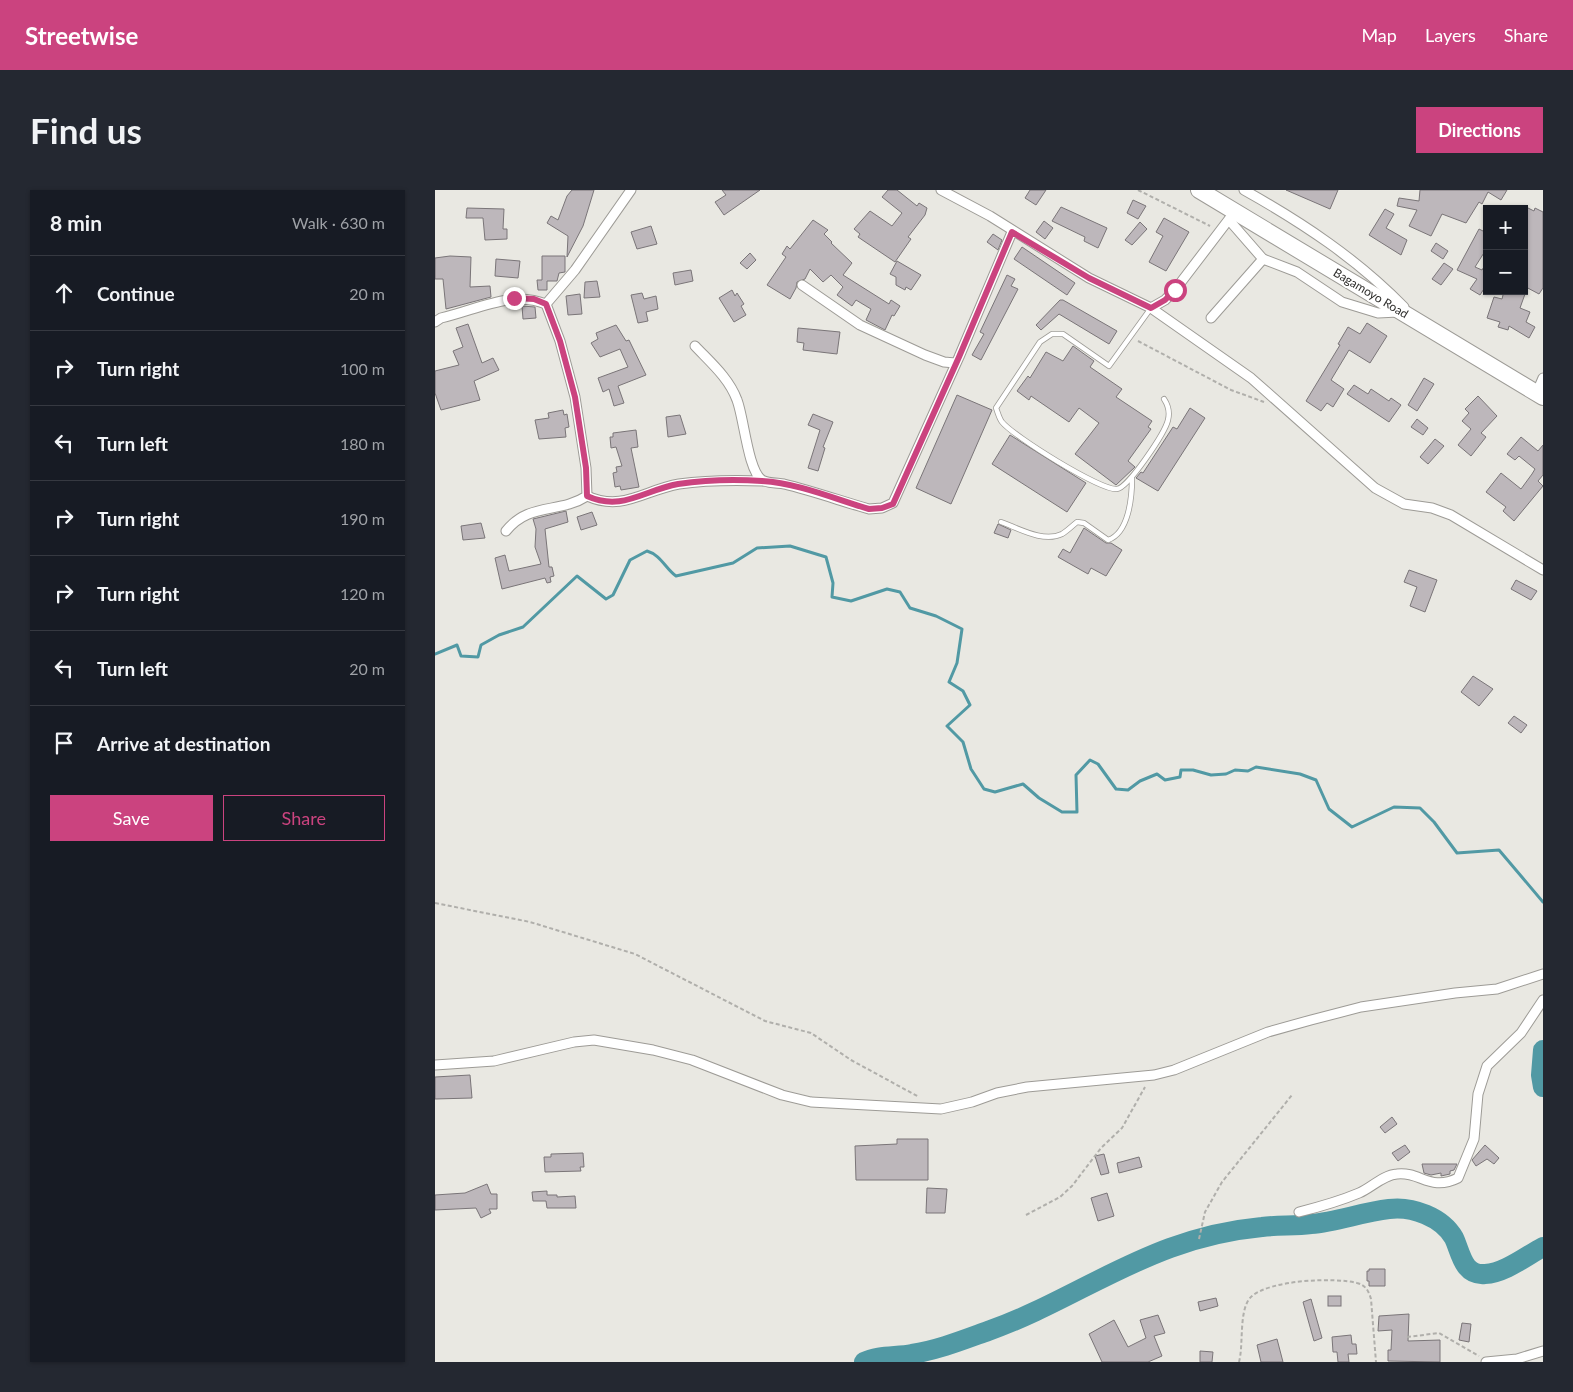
<!DOCTYPE html>
<html lang="en">
<head>
<meta charset="utf-8">
<style>
  body { margin:0; font-family:Lato,sans-serif; background:#242831; color:#f1f3f6 }
  .controls { position:absolute; right:15px; top:15px; display:grid; overflow:hidden; border-radius:0px; box-shadow:0 1px 4px #0004 }
  .controls button { width:45px; height:45px; display:grid; place-items:center; padding:0; border:0; border-bottom:1px solid #363941; background:#171b24; color:#f1f3f6; font:25px sans-serif }
  .stop { position:absolute; width:15px; height:15px; margin:-11px; border:4px solid #cb437f; border-radius:50%; background:#fff }
  .stop.end { background:#cb437f; border-color:#fff; box-shadow:0 1px 5px #0008 }
  .list { margin:0; padding:0; list-style:none }
  h2 { display:flex; justify-content:space-between; align-items:center; height:65px; margin:0; padding:0 20px; font-size:21px }
  h2 small { font-size:16px; font-weight:400; color:#9ea1a6 }
  .list li { display:grid; grid-template-columns:32px 1fr auto; gap:15px; align-items:center; box-sizing:border-box; height:75px; padding:0 20px; border-top:1px solid #363941 }
  .list b { display:block; font-size:19px; white-space:nowrap }
  .list em { font-size:16px; font-style:normal; color:#9ea1a6 }
  .actions { display:flex; gap:10px; padding:15px 20px }
  .actions a { flex:1; padding:11px 0; border:1px solid #cb437f; border-radius:0px; text-align:center; font-size:18px; color:#cb437f }
  .actions .main { background:#cb437f; color:#fff }
  .icon { flex:none; width:28px; height:28px; fill:none; stroke:currentColor; stroke-width:2; stroke-linecap:round; stroke-linejoin:round }
  .map { position:relative; flex:none; width:1108px; height:1172px; overflow:hidden; border-radius:0px }
  header { display:flex; align-items:center; gap:30px; box-sizing:border-box; height:70px; padding:0 25px; background:#cb437f; color:#fff }
  header strong { font-size:24px }
  nav { display:flex; gap:28px; margin-inline-start:auto; font-size:18px }
  .intro { display:flex; align-items:center; justify-content:space-between; box-sizing:border-box; height:120px; padding:0 30px }
  h1 { margin:0; font-size:35px }
  .button { padding:12px 22px; border-radius:0px; background:#cb437f; color:#fff; font-size:18px; font-weight:700 }
  main { display:flex; gap:30px; padding:0 30px }
  aside { flex:1; background:#171b24; border-radius:0px; box-shadow:0 1px 4px #0004 }
  .map>svg:first-child { display:block }
  .lines { fill:none; stroke-linecap:round; stroke-linejoin:round }
  .stream { stroke:#5199a4; stroke-width:3 }
  .river { stroke:#5199a4; stroke-width:20 }
  .building { fill:#bdb7bb; stroke:#7a7578 }
  .lane-casing { stroke:#9d9b96; stroke-width:6 }
  .street-casing { stroke:#9d9b96; stroke-width:11 }
  .highway-casing { stroke:#9d9b96; stroke-width:18 }
  .path { stroke:#b0afab; stroke-width:2; stroke-dasharray:4 2.5; stroke-linecap:butt }
  .lane { stroke:#fff; stroke-width:4.5 }
  .street { stroke:#fff; stroke-width:9 }
  .highway { stroke:#fff; stroke-width:16 }
  .route { stroke:#cb437f; stroke-width:6 }
  .labels { text-anchor:middle; dominant-baseline:central; stroke-width:4; stroke-linejoin:round; paint-order:stroke }
  .street-label { font-size:12px; fill:#2f2e2c; stroke:#fff }
</style>
</head>
<body>
<header>
<strong>Streetwise</strong>
<nav><a>Map</a><a>Layers</a><a>Share</a></nav>
</header>
<div class="intro"><h1>Find us</h1><a class="button">Directions</a></div>
<main>
<aside>
<h2>8 min<small>Walk · 630 m</small></h2>
<ul class="list">
<li><svg class="icon" aria-label="ahead" viewBox="0 0 24 24"><path d="M12 20V5M6 11l6-6 6 6"/></svg><div><b>Continue</b></div><em>20 m</em></li>
<li><svg class="icon" aria-label="right" viewBox="0 0 24 24"><path d="M7 20v-9h11M14 6l5 5-5 5"/></svg><div><b>Turn right</b></div><em>100 m</em></li>
<li><svg class="icon" aria-label="left" viewBox="0 0 24 24"><path d="M17 20v-9H6M10 6l-5 5 5 5"/></svg><div><b>Turn left</b></div><em>180 m</em></li>
<li><svg class="icon" aria-label="right" viewBox="0 0 24 24"><path d="M7 20v-9h11M14 6l5 5-5 5"/></svg><div><b>Turn right</b></div><em>190 m</em></li>
<li><svg class="icon" aria-label="right" viewBox="0 0 24 24"><path d="M7 20v-9h11M14 6l5 5-5 5"/></svg><div><b>Turn right</b></div><em>120 m</em></li>
<li><svg class="icon" aria-label="left" viewBox="0 0 24 24"><path d="M17 20v-9H6M10 6l-5 5 5 5"/></svg><div><b>Turn left</b></div><em>20 m</em></li>
<li><svg class="icon" aria-label="arrive" viewBox="0 0 24 24"><path d="M6 21V4h12l-3 4 3 4H6"/></svg><div><b>Arrive at destination</b></div></li>
</ul>
<div class="actions"><a class="main">Save</a><a>Share</a></div>
</aside>
<div class="map">
<svg width="1108" height="1172" viewBox="0 0 1108 1172">
  <rect width="100%" height="100%" fill="#e9e8e2"/>
  <g class="lines">
    <path class="stream" d="M0,464l22,-9 4,11 17,1 3,-12 18,-10 24,-8 54,-51 29,23 7,-4 17,-35 17,-9c14,4 18,17 29,25l57,-13 24,-15 33,-2 36,11 7,26 -1,14 19,4 36,-12 13,3 10,16 26,8 26,13 -5,34 -8,19 14,9 7,14 -23,21 16,16 8,27 13,20 11,3 28,-8 16,14 23,14h15l-1,-37 14,-15 8,4 18,25 12,1 12,-9 17,-7 8,6 15,-3 1,-7h12l18,5 15,-1 9,-4 13,1 8,-4 44,7 16,6 13,29 23,18 42,-20 26,1 14,14 23,31 42,-3 44,52"/>
    <g class="river">
      <path d="M1108,860l-2,25 2,12"/>
      <path d="M429,1172c14,-7 33,-5 48,-8 26,-4 51,-14 76,-23 63,-22 119,-60 182,-83 30,-11 60,-18 92,-21 16,-2 33,-1 49,-3 26,-2 51,-12 78,-15 23,-3 53,8 65,29 7,15 9,38 31,36 20,-1 41,-18 58,-27"/>
    </g>
  </g>
  <g class="building">
    <path d="M137,0h22l-11,36 -16,31 1,-21 -21,-13 4,-7 7,4 9,-24z"/>
    <path d="M287,0h38l-36,25 -9,-13 11,-7z"/>
    <path d="M453,0h9l20,16 2,-3 8,5 -2,7 -17,22 3,2 -16,23 -37,-25 2,-3 -6,-5 16,-18 22,15 10,-13 -20,-16z"/>
    <path d="M595,0h16l-10,15 -11,-7z"/>
    <path d="M851,0h52l-8,19z"/>
    <path d="M985,0h87l-6,10 -13,-8 -6,12 -3,-2 -13,21 -24,-9 -11,22 -22,-10 8,-16 -20,-4 2,-8 20,3z"/>
    <path d="M698,10l13,6 -8,13 -11,-6z"/>
    <path d="M1089,16l10,5 1,-3 8,4v76l-4,6 -15,-8z"/>
    <path d="M626,17l46,21 -9,20 -14,-7 1,-4 -33,-16z"/>
    <path d="M32,18l37,1 -1,20h4v10l-22,1 -2,-22h-17z"/>
    <path d="M950,19l9,5 -8,14 21,12 -6,15 -32,-20z"/>
    <path d="M729,28l25,14 -23,39 -17,-9 14,-26 -7,-4z"/>
    <path d="M378,30l15,10 -4,4 8,8 -1,1 21,20 -9,12 46,29 2,-4 9,6 -6,10 -2,-1 -7,15 -19,-10 5,-11 -15,-9 -4,6 -15,-11 6,-8 -12,-12 -8,7 -13,-13 -5,10 -8,3 -1,6 -6,11 -23,-14 19,-28 -4,-3 5,-8 3,3z"/>
    <path d="M609,31l9,7 -8,11 -9,-7z"/>
    <path d="M705,32l7,7 -15,16 -7,-5z"/>
    <path d="M216,36l6,18 -20,5 -6,-17z"/>
    <path d="M1044,39l8,4v15l-12,19 7,3 5,-8v22l-7,11 -10,-6 7,-10 -20,-9z"/>
    <path d="M558,44l9,6 -4,10 -11,-8z"/>
    <path d="M1001,53l12,8 -5,8 -12,-8z"/>
    <path d="M587,57l53,36 -8,12 -53,-36z"/>
    <path d="M315,63l6,7 -9,9 -7,-6z"/>
    <path d="M15,66l21,1 -1,30 20,-1 1,11 -45,12 -3,-30h-8v-21z"/>
    <path d="M107,66h23v16l-6,1 -2,8h-10v9h-9l-1,-10h5z"/>
    <path d="M61,69l24,2 -2,17 -23,-2z"/>
    <path d="M462,71l24,14 -10,15 -5,-3 -1,3 -9,-5v-8l-6,-3z"/>
    <path d="M1009,73l9,6 -12,16 -9,-6z"/>
    <path d="M256,80l2,11 -18,4 -2,-12z"/>
    <path d="M572,85l8,4 -4,7 7,3 -37,71 -9,-5 12,-21 -4,-2z"/>
    <path d="M162,91l3,16 -16,1 1,-16z"/>
    <path d="M297,100l3,6 2,-3 7,11 -3,2 5,9 -12,7 -15,-24z"/>
    <path d="M1069,101l21,3 -5,14 10,4 -4,10 9,5 -6,11 -20,-12 -1,4 -10,-3 2,-5 -13,-4 7,-21 8,2z"/>
    <path d="M207,103l2,6 12,-3 2,13 -12,3 2,9 -10,2 -7,-28z"/>
    <path d="M145,104l2,20 -14,1 -2,-19z"/>
    <path d="M625,110h3l54,31 -8,13 -50,-30 -18,16 -5,-5z"/>
    <path d="M87,116l13,1 1,11 -13,1z"/>
    <path d="M932,133l20,13 -17,27 -21,-13 -18,30 13,9 -11,18 -6,-4 -6,8 -15,-10 34,-56 -2,-1 10,-17 12,7z"/>
    <path d="M33,134l14,39 11,-5 6,12 -25,11 6,19 -39,10 -6,-17v-22l24,-6 -6,-14 10,-4 -7,-19z"/>
    <path d="M181,135l10,16 3,-1 17,35 -28,11 6,17 -10,3 -5,-17 -6,3 -5,-14 30,-11 -8,-18 -20,8 -9,-14 7,-4 -2,-6z"/>
    <path d="M363,138l42,4 -3,22 -34,-4 1,-7 -7,-1z"/>
    <path d="M638,156l21,15 -4,6 32,22 -6,8 36,24 -4,6 3,2 -23,32 7,6 -19,18 -41,-31 24,-31 -20,-15 -10,14 -38,-26 -2,4 -12,-9 11,-15 2,2 16,-26 17,9z"/>
    <path d="M989,188l10,6 -17,27 -9,-6z"/>
    <path d="M919,195l14,9 3,-5 18,12 2,-3 10,7 -12,17 -42,-28z"/>
    <path d="M522,205l35,15 -41,94 -35,-16z"/>
    <path d="M1043,206l19,20 -16,17 5,4 -15,19 -13,-11 13,-16 -9,-8 7,-8 -4,-4z"/>
    <path d="M755,218l15,10 -47,73 -22,-13 5,-6 2,1 30,-46 4,2z"/>
    <path d="M128,220l1,5 3,-1 2,13 -4,1 1,9 -27,2 -4,-19 14,-2 -1,-5z"/>
    <path d="M378,224l20,8 -10,25 2,1 -7,23 -10,-3 12,-38 -12,-5z"/>
    <path d="M245,225l6,19 -18,3 -2,-20z"/>
    <path d="M982,229l11,9 -5,7 -12,-8z"/>
    <path d="M201,240l2,17 -7,1 8,39 -18,3 -1,-4 -5,1 -2,-14 4,-1 -1,-5 6,-1 -6,-19 -5,1 -1,-11h3v-4z"/>
    <path d="M575,245l76,48 -19,29 -75,-48z"/>
    <path d="M1086,247l17,14 5,-6v30l-5,6 5,5 -29,35 -11,-10 3,-4 -20,-15 15,-19 20,16 11,-15 3,-5 -16,-13 -4,4 -8,-6z"/>
    <path d="M1000,249l9,7 -16,18 -8,-7z"/>
    <path d="M131,321l2,11 -23,7 4,38h3l2,9 -4,1 1,5 -4,1 -2,-5 -43,11 -7,-31 10,-3 4,16 32,-7 -6,-17 1,-18 -3,-10z"/>
    <path d="M157,322l5,13 -16,5 -4,-13z"/>
    <path d="M46,333l4,15 -22,2 -2,-14z"/>
    <path d="M563,334l13,6 -3,8 -14,-5z"/>
    <path d="M649,338l22,15h5l11,7 -16,26 -15,-8 -3,6 -30,-17 5,-8 7,4z"/>
    <path d="M974,380l28,10 -12,32 -15,-6 7,-19 -13,-5z"/>
    <path d="M1081,390l21,11 -6,9 -20,-11z"/>
    <path d="M1038,486l20,13 -14,17 -18,-14z"/>
    <path d="M1079,526l13,9 -6,8 -13,-10z"/>
    <path d="M35,885l2,23 -37,1v-22z"/>
    <path d="M957,927l5,7 -12,9 -5,-6z"/>
    <path d="M462,949h31v41h-72l-1,-34 42,-2z"/>
    <path d="M970,955l5,7 -12,9 -6,-8z"/>
    <path d="M1050,955l14,13 -5,6 -7,-5 -11,7 -4,-6z"/>
    <path d="M148,963l1,14h-4l1,4 -36,1 -1,-15h7v-3z"/>
    <path d="M669,964l5,19 -8,2 -6,-19z"/>
    <path d="M704,967l3,10 -23,6 -2,-10z"/>
    <path d="M987,974h35l-3,6 -4,1v3l-9,2v-3l-10,2 -7,-2z"/>
    <path d="M52,994l4,10h6v15h-8l2,4 -10,5 -5,-10 -41,2v-15l30,-2z"/>
    <path d="M492,998l20,1 -2,24h-19z"/>
    <path d="M112,1001v4h10v2l18,-1 1,12h-29l-1,-7h-13l-1,-9z"/>
    <path d="M672,1003l7,23 -16,5 -7,-23z"/>
    <path d="M934,1079h16v17h-16v-5h-2v-10h2z"/>
    <rect x="893" y="1106" width="13" height="10"/>
    <path d="M781,1108l2,8 -18,5 -2,-9z"/>
    <path d="M876,1109l11,39 -8,3 -11,-39z"/>
    <path d="M974,1124l-1,27 32,-1v22l-52,-1v-11h3l1,-20 -14,1 1,-15z"/>
    <path d="M723,1125l7,18 -11,3 8,20 -14,6h-46l-13,-28 25,-14 14,27 18,-9 -6,-18z"/>
    <path d="M1027,1133l9,1 -2,18 -10,-2z"/>
    <path d="M916,1145l1,9h4l1,10h-9l1,8h-11l-1,-10h-4l-1,-15z"/>
    <path d="M842,1149l6,23h-22l-4,-17z"/>
    <path d="M765,1161l13,1 -1,10h-12z"/>
  </g>
  <g class="lines">
    <defs>
      <g id="lane">
        <path d="M716,118l-42,58 -46,-32h-11l-12,8 -44,66c2,5 3,10 6,14 11,14 99,69 115,67 11,-1 48,-56 51,-69 2,-8 0,-15 -4,-21"/>
        <path d="M566,332c17,6 42,21 61,12 5,-3 10,-8 15,-12l7,1 24,17c21,-7 24,-43 24,-62"/>
      </g>
      <g id="street">
        <path d="M506,0l49,26 99,62 62,30 14,-8 10,-10 61,-80"/>
        <path d="M809,0c59,33 113,69 160,117"/>
        <path d="M794,30l34,39 34,13 45,30 36,11 20,-1"/>
        <path d="M367,95l58,40 65,30 19,7 11,1"/>
        <path d="M716,118l100,70 124,110 29,16 28,4 19,7 92,55"/>
        <path d="M776,128l52,-59"/>
        <path d="M0,132l6,-4c36,-8 70,-28 105,-14"/>
        <path d="M260,156c15,16 34,32 42,54 7,18 11,71 25,80 5,3 15,3 22,4 29,7 57,17 85,25l13,-1 11,-5 66,-146 53,-125"/>
        <path d="M1102,202l6,-14"/>
        <path d="M152,306c36,16 57,-6 92,-12 28,-4 56,-4 84,-3"/>
        <path d="M71,341c23,-29 53,-17 81,-35l-1,-28 -11,-71 -15,-56 -14,-37 29,-34 56,-80"/>
        <path d="M0,875l59,-4 80,-19 20,-2 59,10 39,10 90,35 29,7 130,7 31,-7 25,-9 30,-6 127,-12 20,-5 94,-38 43,-12 50,-13 94,-14 42,-4 46,-15"/>
        <path d="M864,1022c20,-5 41,-11 60,-19 12,-5 24,-18 38,-19 23,-3 33,18 61,4l16,-39 4,-45 9,-28 34,-33 22,-33"/>
        <path d="M1051,1172l31,-3 26,-8"/>
      </g>
      <path id="highway" d="M764,0l344,207"/>
    </defs>
    <use href="#lane" class="lane-casing"/>
    <use href="#street" class="street-casing"/>
    <use href="#highway" class="highway-casing"/>
    <g class="path">
      <path d="M703,0l72,36"/>
      <path d="M703,151l93,49 33,12"/>
      <path d="M0,713l95,19 105,32 130,67 46,12 40,27 68,37"/>
      <path d="M591,1025l34,-18 12,-11 29,-38 21,-20 23,-41"/>
      <path d="M764,1049l6,-27 17,-30 70,-87"/>
      <path d="M972,1147l32,-4 40,23"/>
      <path d="M804,1172c5,-18 -1,-54 13,-66 19,-16 82,-19 105,-13 9,2 12,9 14,16l5,63"/>
    </g>
    <use href="#lane" class="lane"/>
    <use href="#street" class="street"/>
    <use href="#highway" class="highway"/>
  </g>
  <g class="lines">
    <path class="route" d="M79,108l20,1 12,5 14,37 15,56 11,71 1,28c35,16 57,-6 91,-12 27,-4 57,-5 84,-3 36,2 73,18 107,28l13,-1 11,-4 66,-147 53,-125 77,46 62,30 14,-8 10,-10"/>
  </g>
  <g class="labels">
    <g class="street-label">
      <text transform="translate(936 103) rotate(31)">Bagamoyo Road</text>
    </g>
  </g>
</svg>
<div class="controls">
<button>+</button>
<button>−</button>
</div>
<div class="stop" style="left:740px;top:100px"></div>
<div class="stop end" style="left:79px;top:108px"></div>
</div>
</main>
</body>
</html>
